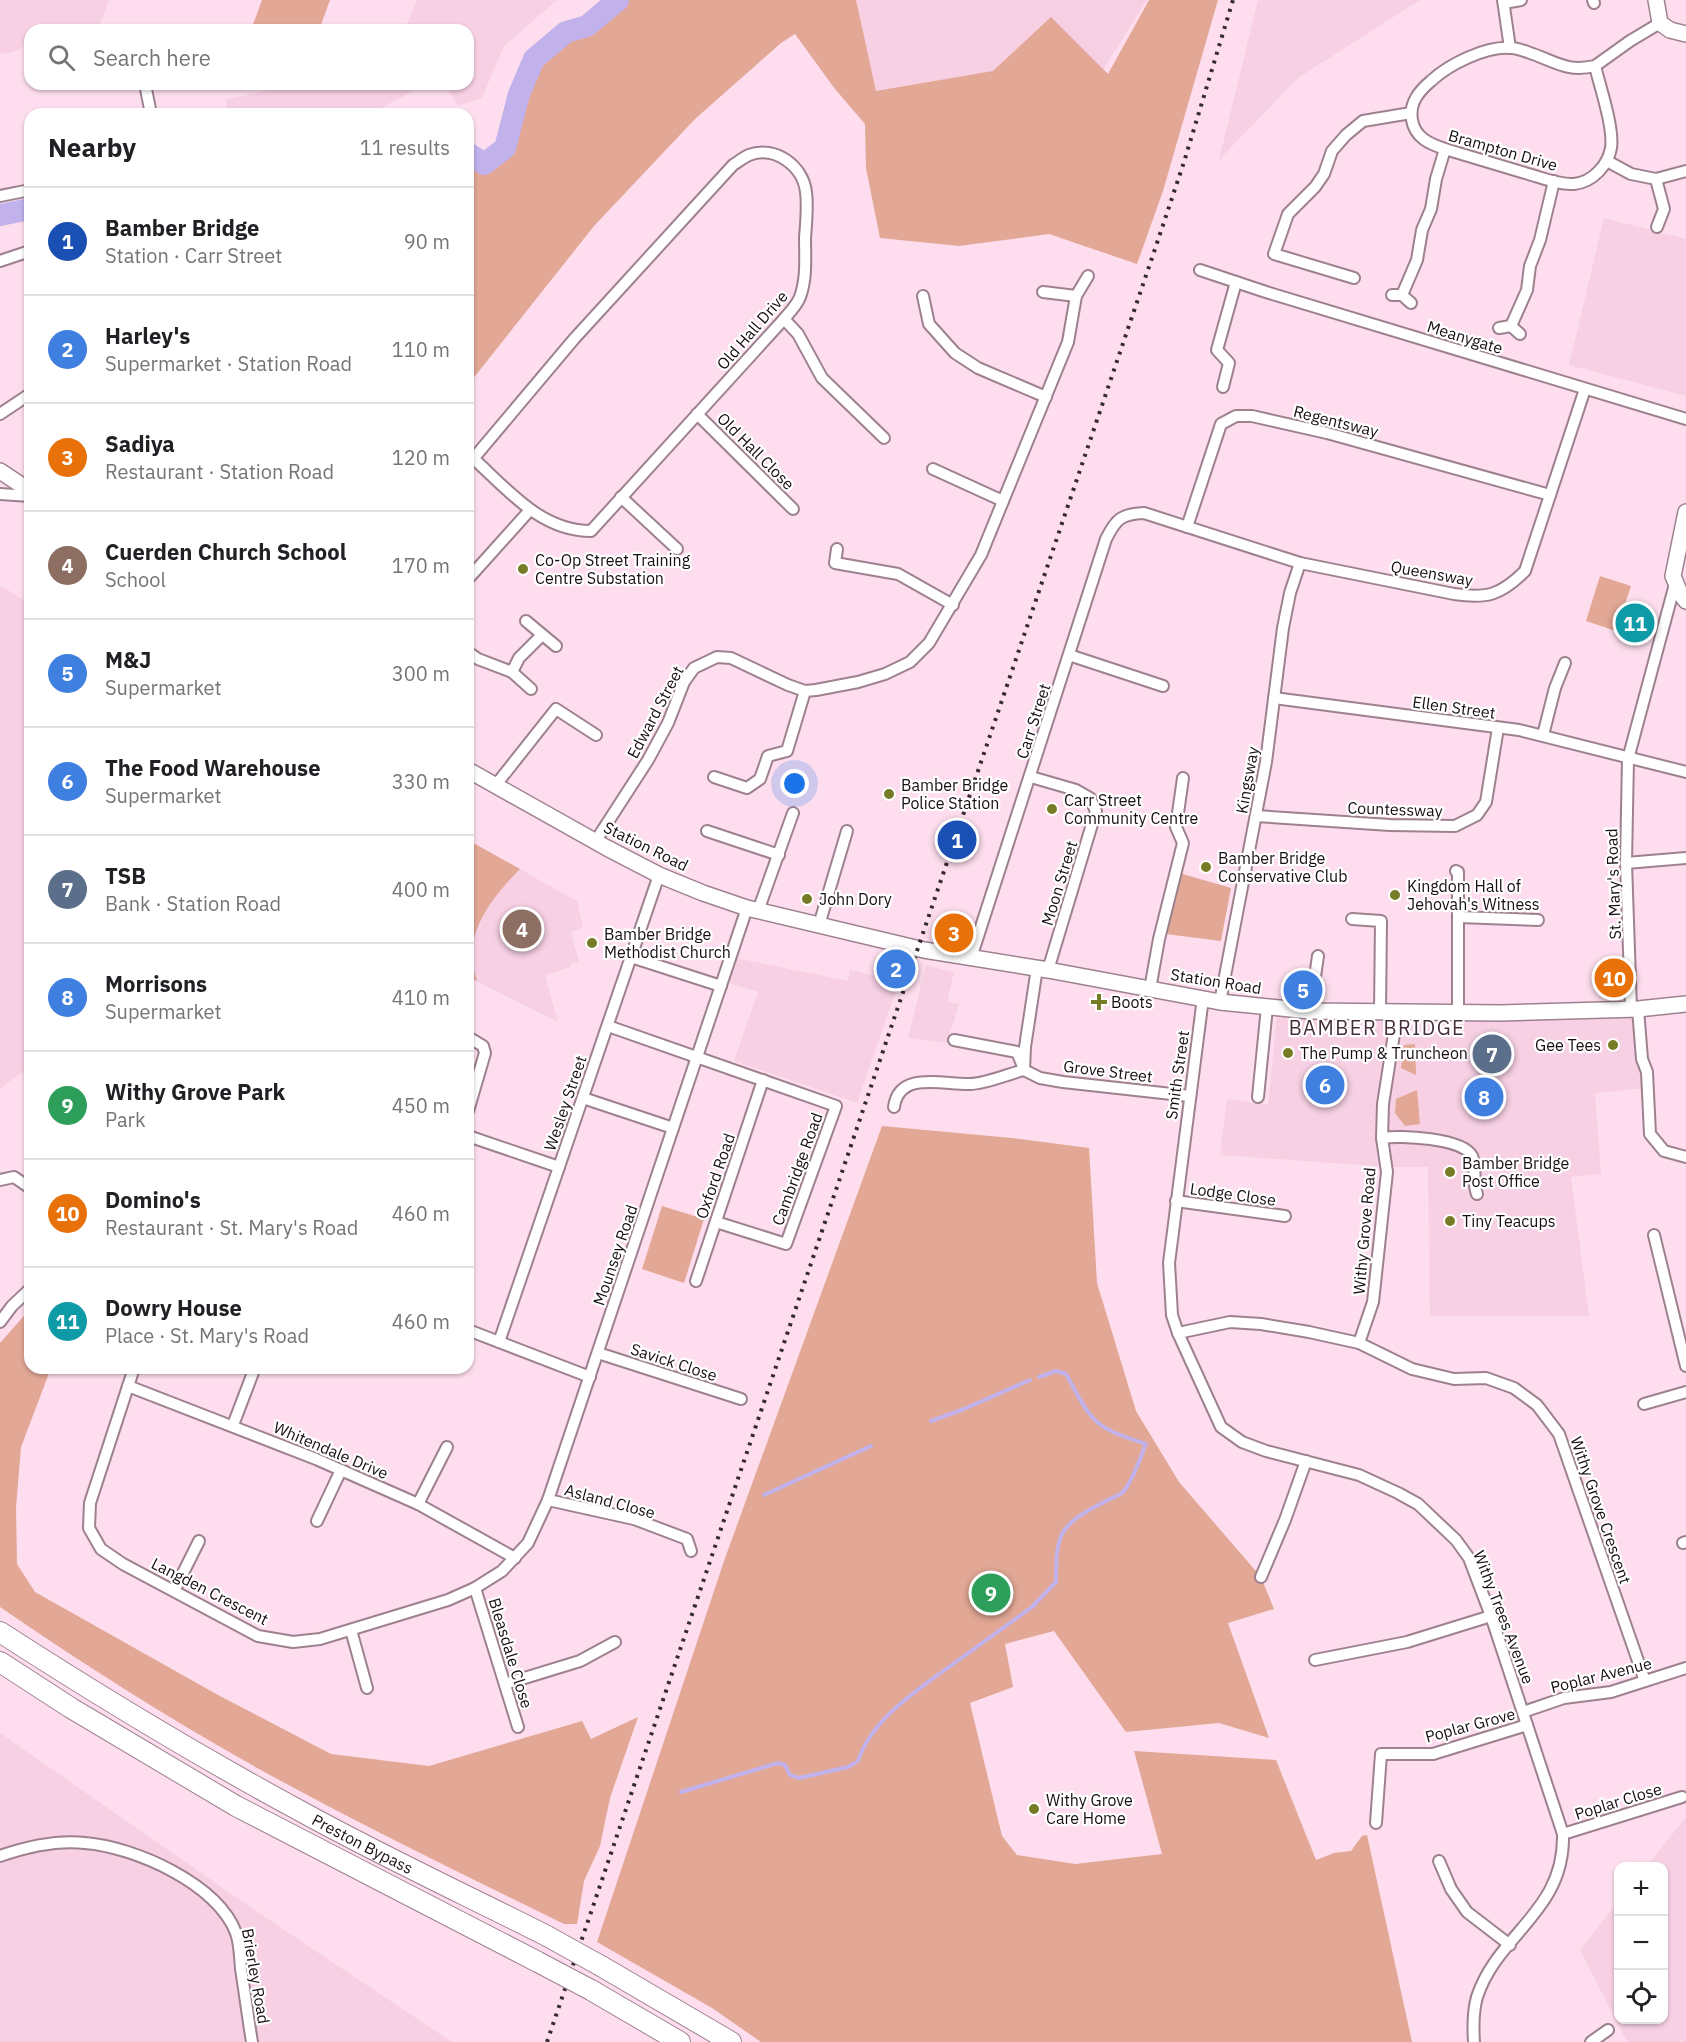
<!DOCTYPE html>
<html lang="en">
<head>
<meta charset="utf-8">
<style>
  body { margin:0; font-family:"IBM Plex Sans",sans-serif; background:#f2f2f2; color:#202124 }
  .controls { position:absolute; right:18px; bottom:18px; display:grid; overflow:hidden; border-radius:12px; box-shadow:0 2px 4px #0004 }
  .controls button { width:54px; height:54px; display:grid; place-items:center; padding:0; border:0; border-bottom:2px solid #e0e0e0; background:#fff; color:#202124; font:30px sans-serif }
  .you { position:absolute; left:795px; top:784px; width:21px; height:21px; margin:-15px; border:4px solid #fff; border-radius:50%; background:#1a73e8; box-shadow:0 0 0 9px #1a73e833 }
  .badge { display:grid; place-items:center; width:39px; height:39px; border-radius:50%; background:#7c3aed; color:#fff; font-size:20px; font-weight:700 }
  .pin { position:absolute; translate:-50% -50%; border:3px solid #fff; box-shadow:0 2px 6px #0006 }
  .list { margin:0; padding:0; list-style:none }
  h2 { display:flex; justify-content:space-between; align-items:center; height:78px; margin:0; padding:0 24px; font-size:26px }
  h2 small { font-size:20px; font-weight:400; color:#757577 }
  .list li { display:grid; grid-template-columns:39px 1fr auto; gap:18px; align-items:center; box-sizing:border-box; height:108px; padding:0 24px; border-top:2px solid #e0e0e0 }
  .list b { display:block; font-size:22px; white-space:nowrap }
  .list p { margin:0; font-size:20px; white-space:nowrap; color:#757577 }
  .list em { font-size:20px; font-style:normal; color:#757577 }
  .icon { flex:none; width:33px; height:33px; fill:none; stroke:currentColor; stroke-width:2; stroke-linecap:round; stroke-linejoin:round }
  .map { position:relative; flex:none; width:1686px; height:2042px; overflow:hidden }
  .search { position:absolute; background:#fff; box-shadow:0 2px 4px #0004; left:24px; top:24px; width:450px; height:66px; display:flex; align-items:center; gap:15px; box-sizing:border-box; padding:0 21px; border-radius:18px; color:#757577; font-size:22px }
  .panel { position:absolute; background:#fff; box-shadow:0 2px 4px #0004; left:24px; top:108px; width:450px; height:1266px; border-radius:18px }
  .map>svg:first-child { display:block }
  .built { fill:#f7d0e4 }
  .green { fill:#e2a795 }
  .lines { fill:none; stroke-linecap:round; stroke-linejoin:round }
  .stream { stroke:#c1b2ec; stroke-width:4 }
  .river { stroke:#c1b2ec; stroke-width:22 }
  .minor-casing { stroke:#9e818f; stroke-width:14 }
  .secondary-casing { stroke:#9e818f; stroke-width:18 }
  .motorway-casing { stroke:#9e818f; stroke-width:22 }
  .minor { stroke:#fff; stroke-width:10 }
  .secondary { stroke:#fff; stroke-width:15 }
  .motorway { stroke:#fff; stroke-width:20 }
  .rail { stroke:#362930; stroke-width:4; stroke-dasharray:3 6; stroke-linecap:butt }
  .motorway-bridge-casing { stroke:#9e818f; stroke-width:22; stroke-linecap:butt }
  .motorway-bridge { stroke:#fff; stroke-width:20 }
  .poi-dot { fill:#767c26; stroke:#fff; stroke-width:2 }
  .labels { text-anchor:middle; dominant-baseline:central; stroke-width:4.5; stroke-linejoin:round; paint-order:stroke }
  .street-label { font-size:16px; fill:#170d12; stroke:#fff }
  .poi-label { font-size:16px; fill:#170d12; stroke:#fff; text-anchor:start }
  .quarter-label { font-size:20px; letter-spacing:1.5px; fill:#452d3a; stroke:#fff }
</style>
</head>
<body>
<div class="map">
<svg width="1686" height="2042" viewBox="0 0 1686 2042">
  <rect width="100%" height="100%" fill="#fedeee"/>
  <g class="built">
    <path d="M0,0h109l-11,30h-68l-10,20 -16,4 -4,-1z"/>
    <path d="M417,0h140l-53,46 -22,52 -24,8 -13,-22h23v-54h-63z"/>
    <path d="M853,0h294l-46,73 -111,4 -118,18z"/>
    <path d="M1258,0h162l-122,78 -79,82z"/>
    <path d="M301,84h125l-56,30h-141l-4,-15z"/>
    <path d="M1604,218l82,21v157l-117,-31z"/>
    <path d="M0,585l30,19v464l-2,-1 -28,22z"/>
    <path d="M468,840l109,61 6,26 -12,5 8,30 -9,2 1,3 -26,8 13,47 -90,-45z"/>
    <path d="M736,958l112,23 2,-11 49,12 -42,121 -123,-42 24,-69 -29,-9z"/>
    <path d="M926,965l28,7 -6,25 1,5 10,2 -12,39 -39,-5z"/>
    <path d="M1645,1012l4,76 -54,5 6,81 -30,3 18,139h-159l-2,-149h-40l-168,-12 7,-56 41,6 9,-90 116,6z"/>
    <path d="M0,1733l253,176 199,133h-452z"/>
    <path d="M1686,1817v225h-59l-47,-92 38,-48v118h46v-154h-17z"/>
  </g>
  <g class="green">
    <path d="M262,0h68l-11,30h-68z"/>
    <path d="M618,0h238l20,91 117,-20 58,-54 57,57 41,-74h69l-55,191 -26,73 -88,-30 -90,12 -79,-8 -14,-70 -1,-44 -30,-35 -40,-55 -14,9 -86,76 -101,107 -126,159v-230l16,9 21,-16 14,-54 15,-35 32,-27 21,-6z"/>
    <path d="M1600,576l31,10 -15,45 -30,-10z"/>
    <path d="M468,840l52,29c-31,32 -59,67 -43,112l-9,-4z"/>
    <path d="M1179,873l52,15 -10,53 -55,-7z"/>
    <path d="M1415,1044l1,31 -15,-7 3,-23z"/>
    <path d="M1417,1090l3,34 -15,2 -10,-13 1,-14z"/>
    <path d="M882,1126l130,12 77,10 8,135 39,128 43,71 82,95 13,32 -46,14 41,115 -50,-15 -93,9 -72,-101 -49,13 8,43 -43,16 32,133 15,19 58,9 87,-10 -28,-103 142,9 40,100 18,-7 17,-2 11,-15 5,-1 45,207h-651l-49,-34 -115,-66 127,-381z"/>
    <path d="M662,1206l42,13 -20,64 -42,-14z"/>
    <path d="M30,1309v59h21l-30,79 -5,61 1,56 18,28 183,103 113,59 98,12 153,-45 9,18 47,-22 -28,81 -10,48 -16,35 -7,43h-13c-102,-50 -205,-100 -305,-155 -89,-50 -175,-104 -259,-162v-264z"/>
  </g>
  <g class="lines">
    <g class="stream">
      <path d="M931,1421l33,-12 66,-29"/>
      <path d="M764,1495l107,-49"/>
      <path d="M942,1672l90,-65 24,-25c0,-49 3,-57 48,-80 6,-4 16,-6 20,-11 10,-13 16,-33 22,-47 -17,-6 -40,-12 -52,-25 -12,-12 -19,-30 -28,-45l-10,-3 -17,6"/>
      <path d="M858,1761c12,-38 51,-65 81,-87"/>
      <path d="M681,1792l97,-29 7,2 5,10 9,3 49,-11 7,-4"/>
    </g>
    <g class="river">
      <path d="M468,153l16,11 21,-16 14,-54 15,-35 32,-27 21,-6 31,-26"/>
      <path d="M0,215l30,-6"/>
    </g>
    <defs>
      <g id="minor">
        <path d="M1503,0l7,48"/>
        <path d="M1593,0l1,3"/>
        <path d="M1504,3l17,-3"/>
        <path d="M1595,66c-27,6 -37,-3 -62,-12 -6,-2 -15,-6 -22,-6 -25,-2 -62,16 -80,33 -12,10 -22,22 -19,39 3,18 18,24 33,29 27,8 53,16 80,24 15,4 33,12 49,11 19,-2 34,-19 37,-36 3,-21 -11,-61 -16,-82l35,-25 30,-18"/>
        <path d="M145,84l6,30"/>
        <path d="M1607,161l24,13 25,5 30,-8"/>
        <path d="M1656,179l8,30 -7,18"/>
        <path d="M0,196l30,-6"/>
        <path d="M0,261l30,-10"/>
        <path d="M1200,270l66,22 420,127"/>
        <path d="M1354,278l-80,-24 14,-40 27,-27 9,-13 8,-23 14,-16 17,-14 48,-8"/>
        <path d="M1043,292l33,4"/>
        <path d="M1392,295h10l9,8"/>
        <path d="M1402,295l15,-35 5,-30 9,-21 5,-30 9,-30"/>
        <path d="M923,296l6,28 26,29 23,15 68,29"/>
        <path d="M784,319l14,15 24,44 62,60"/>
        <path d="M1511,326l16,-36 3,-24 10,-26 14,-59"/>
        <path d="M1499,328l12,-2 9,8"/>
        <path d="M1223,387l6,-24 -12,-13 19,-68"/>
        <path d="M0,414l30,-20"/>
        <path d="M697,414l96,95"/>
        <path d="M468,465l106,-126 159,-174c5,-3 11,-8 16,-10 26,-10 54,11 57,37 2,15 0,31 -1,46 0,19 2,40 -5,59 -3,8 -10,15 -16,22l-193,212c-50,0 -83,-41 -117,-72"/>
        <path d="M933,469l70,32"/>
        <path d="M0,494l30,2"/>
        <path d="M621,497l56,52"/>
        <path d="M1187,527l34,-103 15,-8h16l75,17 223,62"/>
        <path d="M837,549l-2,14 63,11 55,31"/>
        <path d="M468,579l62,-69"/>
        <path d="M526,621l30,25"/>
        <path d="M468,652l10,7 34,13 19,17"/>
        <path d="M1069,655l94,31"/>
        <path d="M512,672l7,-14 23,-23"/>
        <path d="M1274,698l245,32 167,42"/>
        <path d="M1543,735l12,-47 10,-25"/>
        <path d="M714,777l33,11 13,-9 8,-23 19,-5 18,-60"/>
        <path d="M1031,777l45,13 14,8 6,13 -48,159"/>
        <path d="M495,786l61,-77 40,26"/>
        <path d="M1256,816l134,9 65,1 22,-11 9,-13 12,-74"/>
        <path d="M707,831l72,24"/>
        <path d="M595,842l53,-82 20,-37 16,-41 10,-14 23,-11 14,1 57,27 17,6 11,-1 42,-8 27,-8 25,-12 19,-19 52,-88 87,-213 8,-46 12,-20"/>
        <path d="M1626,863l60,-5"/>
        <path d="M1456,871l2,1v141"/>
        <path d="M758,911l35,-98"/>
        <path d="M1459,917l79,3"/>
        <path d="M1352,919l29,2 -1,91"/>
        <path d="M819,925l28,-94"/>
        <path d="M631,957l90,29"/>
        <path d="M971,958l135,-419c10,-20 15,-25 38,-26l156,50 154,31c33,5 47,1 71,-23l60,-182"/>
        <path d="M1150,989l9,-50 24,-96 -7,-16 7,-49"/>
        <path d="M1203,998l-34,265 3,52 6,18 43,94 21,15 24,9 93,24 39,18 20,11 38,36 13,18 22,58 72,218c2,78 -65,99 -86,163 -4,14 -4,30 -3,45"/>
        <path d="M1220,1002l46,-240 17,-134 7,-35 10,-30"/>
        <path d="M1631,1009l-5,-146 2,-104 47,-175"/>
        <path d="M1638,1009l4,50 5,13 3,62 14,17 22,6"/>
        <path d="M1310,1011l8,-55"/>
        <path d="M608,1026l228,80 -50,138 -70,-22"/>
        <path d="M468,1037l15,9 2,7 -17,58"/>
        <path d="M954,1040l63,12 5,12"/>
        <path d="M1024,1070l16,8 23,4 127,14"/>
        <path d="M1024,1070l1,-23 12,-79"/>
        <path d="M1258,1097l9,-90"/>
        <path d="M583,1098l90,30"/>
        <path d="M894,1107c5,-37 50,-22 76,-23 15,0 38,-10 54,-14"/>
        <path d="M468,1136l91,31"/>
        <path d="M1382,1138c18,-3 81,0 90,18 5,12 0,26 5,38"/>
        <path d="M0,1180l14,-3 16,11"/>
        <path d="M1176,1201l109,15"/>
        <path d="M1654,1235l32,131"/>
        <path d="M696,1281l67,-201"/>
        <path d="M0,1322l12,-16 18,-17"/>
        <path d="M468,1330l122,47"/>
        <path d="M1178,1333l52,-11 31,2 48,8 50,11 53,26 42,10 32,-1 28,10 23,17 22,29 86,247"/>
        <path d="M499,1342l160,-467"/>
        <path d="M1359,1343l14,-41 14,-130 -5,-34 1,-34 11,-70 1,-21"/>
        <path d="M598,1353l143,46"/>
        <path d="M134,1368l-44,135 -1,25 12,21 22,15 135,72 35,6 27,-3 128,-39 27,-12 27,-17 26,-28 20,-43 199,-592"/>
        <path d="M128,1386l188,73 102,45 97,54"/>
        <path d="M1644,1404l42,-12"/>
        <path d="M233,1425l21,-55"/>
        <path d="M548,1500l86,19 53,20 4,12"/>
        <path d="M418,1504l29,-57"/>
        <path d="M317,1521l24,-51"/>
        <path d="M1683,1543l3,-1"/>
        <path d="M1261,1577l24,-57 21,-59"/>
        <path d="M475,1588l43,139"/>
        <path d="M174,1591l25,-50"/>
        <path d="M351,1630l16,58"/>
        <path d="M1315,1660l92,-18 84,-26"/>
        <path d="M505,1684l75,-23 35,-19"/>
        <path d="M1523,1712l41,-14 47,-6 75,-24"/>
        <path d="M1376,1823l5,-69h52l94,-29"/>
        <path d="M1563,1834l119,-37"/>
        <path d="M0,1856c26,-9 58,-16 85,-13 50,4 133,41 151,90 4,11 4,25 5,36 4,25 7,49 11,73"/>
        <path d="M1439,1861l12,28 16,23 43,33"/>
        <path d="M1591,2042l17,-12"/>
      </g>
      <g id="secondary">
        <path d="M1656,0l4,23 10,7 16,4"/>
        <path d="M0,471l30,20"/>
        <path d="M1686,512l-13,64 7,17 6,8"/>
        <path d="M468,770l139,78 52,27 44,18 44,15 177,42 124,20 172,32 90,9 190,2 138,-4 48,-5"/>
      </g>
      <g id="motorway">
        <path id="s1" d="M0,1632c99,64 200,125 304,181 80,44 162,82 243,123"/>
        <path d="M0,1662l71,46 165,98 302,156"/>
        <path d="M601,1966l130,76"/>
        <path d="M591,1990l89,52"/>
      </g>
    </defs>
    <use href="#minor" class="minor-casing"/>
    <use href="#secondary" class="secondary-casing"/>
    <use href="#motorway" class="motorway-casing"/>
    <use href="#minor" class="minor"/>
    <use href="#secondary" class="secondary"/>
    <use href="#motorway" class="motorway"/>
    <path class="rail" d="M547,2042l608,-1793 29,-87 49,-162"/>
    <defs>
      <g id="motorway-bridge">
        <path d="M547,1936l54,30"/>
        <path d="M538,1962l53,28"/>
      </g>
    </defs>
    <use href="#motorway-bridge" class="motorway-bridge-casing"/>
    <use href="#motorway-bridge" class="motorway-bridge"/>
  </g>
  <g class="poi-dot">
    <circle cx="523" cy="569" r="6"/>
    <circle cx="889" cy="794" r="6"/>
    <circle cx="1052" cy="809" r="6"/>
    <circle cx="1206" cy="867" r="6"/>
    <circle cx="1395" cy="895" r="6"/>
    <circle cx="807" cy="899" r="6"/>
    <circle cx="592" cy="943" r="6"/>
    <path d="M1096 993h6v6h6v6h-6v6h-6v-6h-6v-6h6z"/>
    <circle cx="1613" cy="1045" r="6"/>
    <circle cx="1288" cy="1053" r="6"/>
    <circle cx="1450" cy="1172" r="6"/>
    <circle cx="1450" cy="1221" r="6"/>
    <circle cx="1034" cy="1809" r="6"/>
  </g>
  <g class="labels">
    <g class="street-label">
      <text transform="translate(1503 150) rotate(16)">Brampton Drive</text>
      <text transform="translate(752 330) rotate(-49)">Old Hall Drive</text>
      <text transform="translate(1465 337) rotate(17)">Meanygate</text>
      <text transform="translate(1336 421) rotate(14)">Regentsway</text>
      <text transform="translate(756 451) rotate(45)">Old Hall Close</text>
      <text transform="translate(1432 573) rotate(10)">Queensway</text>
      <text transform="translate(1454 707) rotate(8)">Ellen Street</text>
      <text transform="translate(655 712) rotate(-62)">Edward Street</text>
      <text transform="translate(1033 721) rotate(-72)">Carr Street</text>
      <text transform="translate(1247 780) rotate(-80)">Kingsway</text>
      <text transform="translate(1395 809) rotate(2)">Countessway</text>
      <text transform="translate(646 846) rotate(26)">Station Road</text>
      <text transform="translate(1059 883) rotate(-73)">Moon Street</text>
      <text transform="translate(1613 884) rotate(-92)">St. Mary's Road</text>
      <text transform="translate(1216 981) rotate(9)">Station Road</text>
      <text transform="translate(1108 1071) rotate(7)">Grove Street</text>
      <text transform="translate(1177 1075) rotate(-82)">Smith Street</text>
      <text transform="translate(565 1103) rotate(-71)">Wesley Street</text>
      <text transform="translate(797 1169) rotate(-70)">Cambridge Road</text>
      <text transform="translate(715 1176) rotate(-71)">Oxford Road</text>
      <text transform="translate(1233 1194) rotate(8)">Lodge Close</text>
      <text transform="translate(1364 1231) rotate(-85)">Withy Grove Road</text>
      <text transform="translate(615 1255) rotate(-71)">Mounsey Road</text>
      <text transform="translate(674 1362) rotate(18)">Savick Close</text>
      <text transform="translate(331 1450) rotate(23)">Whitendale Drive</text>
      <text transform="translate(610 1501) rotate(15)">Asland Close</text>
      <text transform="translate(1601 1510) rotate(71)">Withy Grove Crescent</text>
      <text transform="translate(210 1591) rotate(27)">Langden Crescent</text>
      <text transform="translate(1504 1617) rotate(69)">Withy Trees Avenue</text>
      <text transform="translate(511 1653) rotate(73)">Bleasdale Close</text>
      <text transform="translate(1601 1675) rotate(-14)">Poplar Avenue</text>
      <text transform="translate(1470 1725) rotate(-15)">Poplar Grove</text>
      <text transform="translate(1618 1801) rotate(-17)">Poplar Close</text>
      <text stroke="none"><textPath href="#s1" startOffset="420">Preston Bypass</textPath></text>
      <text transform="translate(256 1976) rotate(80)">Brierley Road</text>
    </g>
    <g class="poi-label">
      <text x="535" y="560">Co-Op Street Training<tspan x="535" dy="18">Centre Substation</tspan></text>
      <text x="901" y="785">Bamber Bridge<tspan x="901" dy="18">Police Station</tspan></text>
      <text x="1064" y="800">Carr Street<tspan x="1064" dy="18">Community Centre</tspan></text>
      <text x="1218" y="858">Bamber Bridge<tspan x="1218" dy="18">Conservative Club</tspan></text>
      <text x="1407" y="886">Kingdom Hall of<tspan x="1407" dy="18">Jehovah's Witness</tspan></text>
      <text x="819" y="899">John Dory</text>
      <text x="604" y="934">Bamber Bridge<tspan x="604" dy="18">Methodist Church</tspan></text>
      <text x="1111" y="1002">Boots</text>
      <text x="1601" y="1045" text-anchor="end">Gee Tees</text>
      <text x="1300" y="1053">The Pump &amp; Truncheon</text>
      <text x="1462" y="1163">Bamber Bridge<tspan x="1462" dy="18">Post Office</tspan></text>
      <text x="1462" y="1221">Tiny Teacups</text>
      <text x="1046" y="1800">Withy Grove<tspan x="1046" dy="18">Care Home</tspan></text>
    </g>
    <g class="quarter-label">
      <text x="1377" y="1027">BAMBER BRIDGE</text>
    </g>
  </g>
</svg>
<div class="controls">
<button>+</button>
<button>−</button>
<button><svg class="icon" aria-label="locate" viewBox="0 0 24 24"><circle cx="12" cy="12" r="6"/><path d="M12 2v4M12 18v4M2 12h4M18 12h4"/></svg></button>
</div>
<div class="you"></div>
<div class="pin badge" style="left:957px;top:840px;background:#1a4fb4">1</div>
<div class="pin badge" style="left:896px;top:969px;background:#3f7fe0">2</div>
<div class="pin badge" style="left:954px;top:933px;background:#e8710a">3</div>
<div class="pin badge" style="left:522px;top:929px;background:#8d6e63">4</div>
<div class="pin badge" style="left:1303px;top:990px;background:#3f7fe0">5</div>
<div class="pin badge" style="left:1325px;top:1085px;background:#3f7fe0">6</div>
<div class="pin badge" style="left:1492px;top:1054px;background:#5c6f8a">7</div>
<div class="pin badge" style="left:1484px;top:1097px;background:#3f7fe0">8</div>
<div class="pin badge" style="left:991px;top:1593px;background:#2e9e5b">9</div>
<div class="pin badge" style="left:1614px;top:978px;background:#e8710a">10</div>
<div class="pin badge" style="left:1635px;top:623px;background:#0f9aa8">11</div>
<div class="search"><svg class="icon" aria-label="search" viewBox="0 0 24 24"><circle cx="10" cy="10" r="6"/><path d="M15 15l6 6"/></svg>Search here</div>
<section class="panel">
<h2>Nearby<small>11 results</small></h2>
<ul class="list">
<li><span class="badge" style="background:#1a4fb4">1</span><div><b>Bamber Bridge</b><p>Station · Carr Street</p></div><em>90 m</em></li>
<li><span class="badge" style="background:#3f7fe0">2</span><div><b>Harley's</b><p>Supermarket · Station Road</p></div><em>110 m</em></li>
<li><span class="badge" style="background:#e8710a">3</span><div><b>Sadiya</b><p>Restaurant · Station Road</p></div><em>120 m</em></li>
<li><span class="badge" style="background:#8d6e63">4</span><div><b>Cuerden Church School</b><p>School</p></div><em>170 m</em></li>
<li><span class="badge" style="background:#3f7fe0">5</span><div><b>M&amp;J</b><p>Supermarket</p></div><em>300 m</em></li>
<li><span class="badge" style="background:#3f7fe0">6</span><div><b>The Food Warehouse</b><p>Supermarket</p></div><em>330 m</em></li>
<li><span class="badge" style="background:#5c6f8a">7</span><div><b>TSB</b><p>Bank · Station Road</p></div><em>400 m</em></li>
<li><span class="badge" style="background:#3f7fe0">8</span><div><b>Morrisons</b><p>Supermarket</p></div><em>410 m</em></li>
<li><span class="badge" style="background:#2e9e5b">9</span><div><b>Withy Grove Park</b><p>Park</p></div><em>450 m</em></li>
<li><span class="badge" style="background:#e8710a">10</span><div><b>Domino's</b><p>Restaurant · St. Mary's Road</p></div><em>460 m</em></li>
<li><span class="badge" style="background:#0f9aa8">11</span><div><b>Dowry House</b><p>Place · St. Mary's Road</p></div><em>460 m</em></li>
</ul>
</section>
</div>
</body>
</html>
